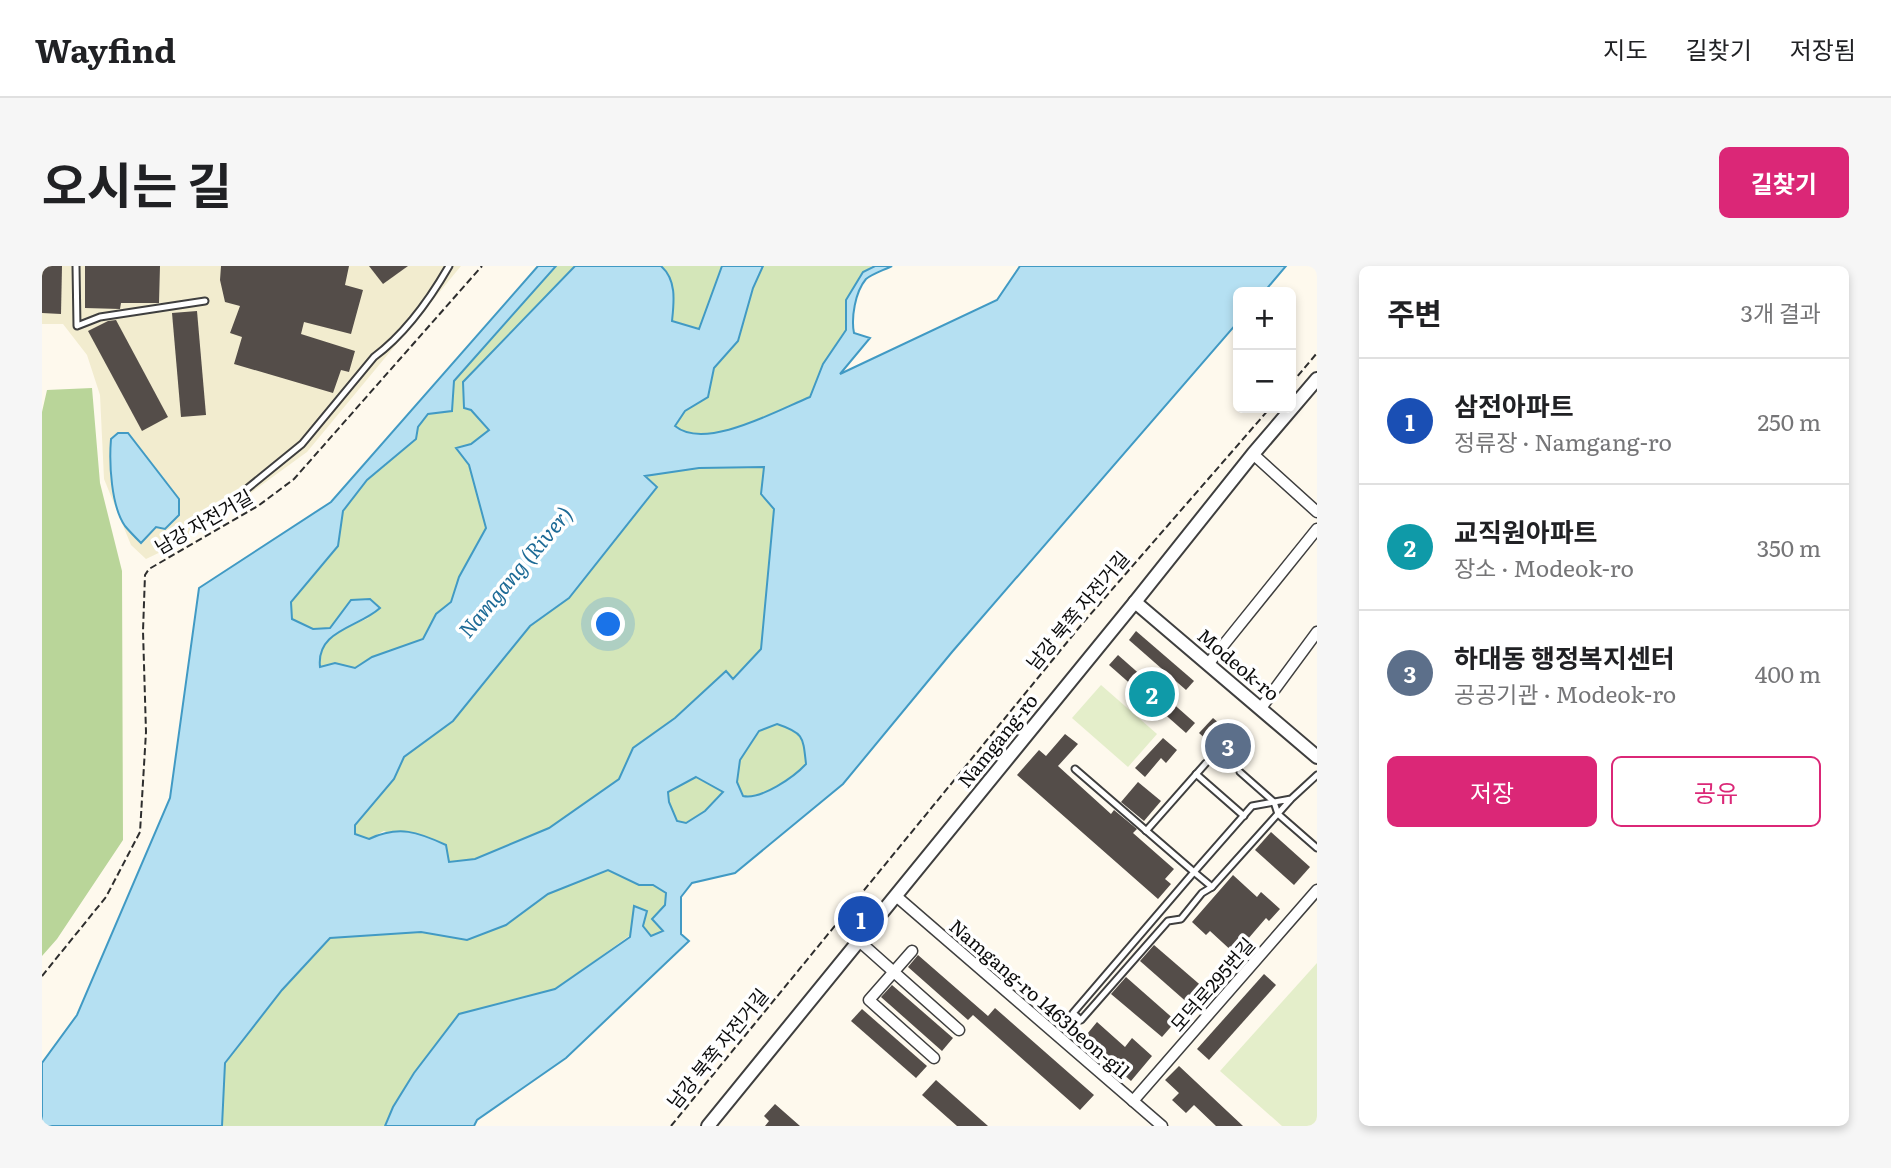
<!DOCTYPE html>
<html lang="ko">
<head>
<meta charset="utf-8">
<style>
  body { margin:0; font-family:Literata,"Noto Sans KR",serif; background:#f6f6f6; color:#202124 }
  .controls { position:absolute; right:21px; top:21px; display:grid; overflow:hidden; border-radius:10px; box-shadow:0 4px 10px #0003 }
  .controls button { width:63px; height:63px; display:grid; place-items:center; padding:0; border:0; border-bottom:2px solid #e0e0e0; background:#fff; color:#202124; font:35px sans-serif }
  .you { position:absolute; left:567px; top:359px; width:24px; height:24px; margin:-18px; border:5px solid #fff; border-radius:50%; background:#1a73e8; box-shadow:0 0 0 10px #1a73e833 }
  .badge { display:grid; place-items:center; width:46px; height:46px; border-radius:50%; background:#db2777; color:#fff; font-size:23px; font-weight:700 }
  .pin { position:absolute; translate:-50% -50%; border:4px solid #fff; box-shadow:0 2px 7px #0006 }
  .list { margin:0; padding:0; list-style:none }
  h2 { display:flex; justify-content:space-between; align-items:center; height:91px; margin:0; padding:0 28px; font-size:30px }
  h2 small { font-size:23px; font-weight:400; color:#757577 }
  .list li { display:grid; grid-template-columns:46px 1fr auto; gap:21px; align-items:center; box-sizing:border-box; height:126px; padding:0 28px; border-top:2px solid #e0e0e0 }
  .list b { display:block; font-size:26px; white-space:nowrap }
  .list p { margin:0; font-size:23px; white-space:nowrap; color:#757577 }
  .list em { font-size:23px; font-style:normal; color:#757577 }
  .actions { display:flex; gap:14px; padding:21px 28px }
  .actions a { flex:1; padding:16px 0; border:2px solid #db2777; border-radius:10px; text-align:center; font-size:24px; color:#db2777 }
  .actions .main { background:#db2777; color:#fff }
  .map { position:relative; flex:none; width:1275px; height:860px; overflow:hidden; border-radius:10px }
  header { display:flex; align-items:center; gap:42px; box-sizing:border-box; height:98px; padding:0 35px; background:#fff; border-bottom:2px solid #e0e0e0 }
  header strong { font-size:33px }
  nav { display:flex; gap:38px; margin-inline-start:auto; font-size:24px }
  .intro { display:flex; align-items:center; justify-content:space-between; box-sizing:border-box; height:168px; padding:0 42px }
  h1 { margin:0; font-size:49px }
  .button { padding:18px 32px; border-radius:10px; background:#db2777; color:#fff; font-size:24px; font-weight:700 }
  main { display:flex; gap:42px; padding:0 42px }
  aside { flex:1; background:#fff; border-radius:10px; box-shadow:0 4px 10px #0003 }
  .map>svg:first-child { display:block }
  .farmland { fill:#f2eccf }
  .green { fill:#d4e6b9 }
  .forest { fill:#b9d599 }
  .pitch { fill:#e4eeca }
  .water { fill:#b5e0f2; stroke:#419ac4; stroke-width:2; fill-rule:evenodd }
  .building { fill:#544d49 }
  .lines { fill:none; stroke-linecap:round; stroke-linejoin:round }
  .service-casing { stroke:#3f3f3f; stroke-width:9 }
  .minor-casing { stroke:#3f3f3f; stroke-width:13 }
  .tertiary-casing { stroke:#3f3f3f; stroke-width:16 }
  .path { stroke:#2e2e2e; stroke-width:2; stroke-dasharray:7 3.5; stroke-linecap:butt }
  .service { stroke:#fff; stroke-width:5 }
  .minor { stroke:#fff; stroke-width:10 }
  .tertiary { stroke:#fff; stroke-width:12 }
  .labels { text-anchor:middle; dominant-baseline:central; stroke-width:7; stroke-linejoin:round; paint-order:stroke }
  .street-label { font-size:19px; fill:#0c0c0c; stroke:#fff }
  .water-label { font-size:21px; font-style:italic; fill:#1e6b96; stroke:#fff }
</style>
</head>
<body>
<header>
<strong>Wayfind</strong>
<nav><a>지도</a><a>길찾기</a><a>저장됨</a></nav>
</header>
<div class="intro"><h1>오시는 길</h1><a class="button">길찾기</a></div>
<main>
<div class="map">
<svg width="1275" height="860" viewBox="0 0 1275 860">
  <rect width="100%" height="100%" fill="#fef9ed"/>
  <path class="farmland" d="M0,0h419l-154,186 -92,67 -44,28 -25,12 -15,-14 -27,-66 -4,-84 -13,-40 -24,-31h-21z"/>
  <g class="green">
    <path d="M514,0h19l-112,116 8,28 18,21 -18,13 -15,5 13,16 17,63 -27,49 -8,25 -15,12 -12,25 -52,18 -17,11 -20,-5 -15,5c-2,-32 25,-40 49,-50l-39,10 -17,1 -21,-10 -1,-17 47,-56 5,-35 24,-31 49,-41 2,-12 10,-13 23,-3 3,-30z"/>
    <path d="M619,0h61l-23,63 -27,-8c2,-19 5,-41 -11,-55z"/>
    <path d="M721,0h109l-9,6 -17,28v29l-23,35 -13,33c-34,14 -101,53 -135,30l10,-16 23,-14 6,-29 24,-27 15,-53z"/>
    <path d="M722,201l10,42 -13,140 -28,30 -7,-7 -51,46 -41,30 -15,31 -70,49 -74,31 -26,3 -65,-31 -15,8 -14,-5v-9l39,-46 10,-22 49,-36 77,-95 39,-28 88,-111 -13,-11 55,-8z"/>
    <path d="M735,458c27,10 26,13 29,40 -12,13 -46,36 -63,32l-6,-14 3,-22 20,-29z"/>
    <path d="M654,511l27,15 -18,19 -19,12 -9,-2 -8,-19 -1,-10z"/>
    <path d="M566,604l31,15h14l13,8 -1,12 -13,14 11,11 -12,7 -8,-11 -88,63 -96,25 -45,59 -21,34 -8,19h-163l3,-63 57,-73 48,-52 92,-6 45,7 39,-14 42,-31z"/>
  </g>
  <path class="forest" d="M50,122l8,95 22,88 1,269 -66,99 -15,17v-544l5,-22z"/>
  <g class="pitch">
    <path d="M1059,419l56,49 -29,33 -56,-49z"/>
    <path d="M1275,697v163h-35l-62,-55z"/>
  </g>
  <g class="water">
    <path d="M496,0h18l-102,115 -2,30 -24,3 -10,13 -2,12 -49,41 -24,31 -5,35 -47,56 1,17 21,10 17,-1 21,-28 19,-1 10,9c-22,20 -64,22 -60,59l15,-4 20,5 17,-11 51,-18 13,-25 15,-12 8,-25 27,-49 -17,-63 -13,-17 15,-4 18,-14 -18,-20 -7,-2 -1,-26 112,-116h86c16,14 13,36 11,55l27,8 23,-63h41l-10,22 -15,53 -24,27 -6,29 -23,14 -10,15c30,25 103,-16 135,-29l13,-33 23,-34v-30l17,-28 12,-6h17c-8,4 -20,8 -26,13 -11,13 -15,39 -12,54l16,5 -30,36 157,-74 23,-34h266l-22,26h-26v30l-286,330 -109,132 -108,89 -43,10 -11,14v37l8,7 -123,117 -89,62 -3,6h-89l8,-19 21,-34 45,-59 96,-25 75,-52 4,-31 13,5 -4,15 8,10 12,-5 -11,-12 13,-14 1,-12 -13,-8h-14l-31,-15 -60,24 -42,31 -39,15 -46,-8 -91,6 -48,52 -57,73 -3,63h-180v-63l35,-48 93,-217 29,-210 132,-86zM722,201l-3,27 13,15 -13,140 -28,30 -7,-8 -51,47 -42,30 -14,31 -70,49 -74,31 -26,3 -3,-17c-28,-13 -47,-20 -77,-6l-14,-5v-9l39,-46 10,-22 49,-36 77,-95 39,-28 88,-111 -12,-11 54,-8zM735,458c27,9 26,13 29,40 -12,13 -45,36 -63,32l-6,-14 3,-22 19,-29zM654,511l27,15 -18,19 -19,12 -9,-2 -8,-19 -1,-10z"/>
    <path d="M76,167h10l51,66v16l-14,14 -9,-2 -15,16c-5,-5 -11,-11 -16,-17 -14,-20 -16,-63 -14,-87z"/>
  </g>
  <g class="building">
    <path d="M0,0h20l-1,48 -19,-1z"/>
    <path d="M43,0h75l-1,37h-38l-1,6 -35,-1z"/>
    <path d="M179,0h128l-4,19 18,5 -12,44 -47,-12 -3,12 54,17 -6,21 -8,-2 -8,23 -99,-29 8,-27 -12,-4 10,-27 -15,-4 -5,-22z"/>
    <path d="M327,0h39l-25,18z"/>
    <path d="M155,45l9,104 -25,2 -9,-104z"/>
    <path d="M74,54l52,97 -26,14 -54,-100 20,-10z"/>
    <path d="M1094,365l58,50 -8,9 -57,-50z"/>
    <path d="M1076,389l77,68 -9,10 -77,-68z"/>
    <path d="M1171,452l36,31 -14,16 -36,-32z"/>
    <path d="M1023,468l13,10 -20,22 53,48 3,-4 23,19 -4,4 41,36 -9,10 6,5 -13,15 -141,-124 22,-25 7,6z"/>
    <path d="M1121,472l14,12 -11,13 -5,-5 -16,19 -10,-9z"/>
    <path d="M1096,516l23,19 -17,20 -23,-19z"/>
    <path d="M1229,566l39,35 -16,18 -39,-35z"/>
    <path d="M1191,609l24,22 4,-5 19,17 -11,12 -3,-3 -31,36 -25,-23 -4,4 -14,-13z"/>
    <path d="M1112,679l51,44 -15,16 -50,-44z"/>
    <path d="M876,689l70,61 7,-8 99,87 -14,15 -107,-95 -5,5 -60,-53z"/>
    <path d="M1222,708l12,11 -67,75 -12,-11z"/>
    <path d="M1084,711l50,44 -14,16 -51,-43z"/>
    <path d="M850,719l61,53 -11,13 -61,-54z"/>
    <path d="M820,743l65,57 -11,12 -65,-57z"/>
    <path d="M1055,756l28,25 7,-9 20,18 -21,25 -48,-42z"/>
    <path d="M1137,800l64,60h-27l-22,-21 -8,8 -14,-13 7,-7 -14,-13z"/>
    <path d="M894,814l52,46h-31l-35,-31z"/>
    <path d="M733,838l25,22h-35l4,-5 -5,-5z"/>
  </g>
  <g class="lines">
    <defs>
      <g id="service">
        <path d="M34,0l1,60 23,-9 105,-16"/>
        <path d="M201,226l59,-48 72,-87c31,-23 56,-58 75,-91"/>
        <path d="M1033,503l119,103 -121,141 8,7 87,-99 13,-2 21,-26 10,-6"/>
        <path d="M1198,506l34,30 4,12 39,34"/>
        <path d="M1154,508l48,42"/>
        <path d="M1249,533l-39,7 -58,66 18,15 79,-88 26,-24"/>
        <path d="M1104,565l60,-68"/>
      </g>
      <g id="minor">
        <path d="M1211,188l64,58"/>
        <path d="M1167,397l108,-134"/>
        <path d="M1219,442l56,-76"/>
        <path d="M854,630l266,230"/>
        <path d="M817,675l100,89"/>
        <path d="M870,685l-43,49 65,58"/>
        <path d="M1091,835l184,-211"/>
      </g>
      <g id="tertiary">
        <path d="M1093,336l182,155"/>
        <path d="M666,860l427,-524 118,-148 64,-75"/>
      </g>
    </defs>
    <use href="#service" class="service-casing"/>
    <use href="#minor" class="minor-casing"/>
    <use href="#tertiary" class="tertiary-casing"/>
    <g class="path">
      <path d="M1249,118l26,-31"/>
      <path d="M0,710l64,-79 34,-65 6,-100 -3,-101 2,-56 4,-6 109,-63 36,-27 188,-213"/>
      <path d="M629,860l411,-502 188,-216"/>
    </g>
    <use href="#service" class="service"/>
    <use href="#minor" class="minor"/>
    <use href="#tertiary" class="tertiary"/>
  </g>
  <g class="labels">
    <g class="street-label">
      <text transform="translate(161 255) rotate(-30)">남강 자전거길</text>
      <text transform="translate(1035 344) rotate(-50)">남강 북쪽 자전거길</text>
      <text transform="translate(1197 398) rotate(40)">Modeok-ro</text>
      <text transform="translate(955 474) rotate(-51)">Namgang-ro</text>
      <text transform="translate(1170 718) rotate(-49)">모덕로295번길</text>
      <text transform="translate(998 732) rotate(41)">Namgang-ro 1463beon-gil</text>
      <text transform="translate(675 782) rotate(-51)">남강 북쪽 자전거길</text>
    </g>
    <g class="water-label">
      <text transform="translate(472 305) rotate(-50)">Namgang (River)</text>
    </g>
  </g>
</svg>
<div class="controls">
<button>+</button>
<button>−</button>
</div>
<div class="you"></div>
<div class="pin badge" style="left:819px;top:653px;background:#1a4fb4">1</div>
<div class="pin badge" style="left:1110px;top:428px;background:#0f9aa8">2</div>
<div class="pin badge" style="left:1186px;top:480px;background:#5c6f8a">3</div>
</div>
<aside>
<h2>주변<small>3개 결과</small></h2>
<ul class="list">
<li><span class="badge" style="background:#1a4fb4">1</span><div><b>삼전아파트</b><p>정류장 · Namgang-ro</p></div><em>250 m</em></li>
<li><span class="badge" style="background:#0f9aa8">2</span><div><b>교직원아파트</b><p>장소 · Modeok-ro</p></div><em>350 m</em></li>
<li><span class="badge" style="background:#5c6f8a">3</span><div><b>하대동 행정복지센터</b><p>공공기관 · Modeok-ro</p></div><em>400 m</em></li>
</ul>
<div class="actions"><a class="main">저장</a><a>공유</a></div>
</aside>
</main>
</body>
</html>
